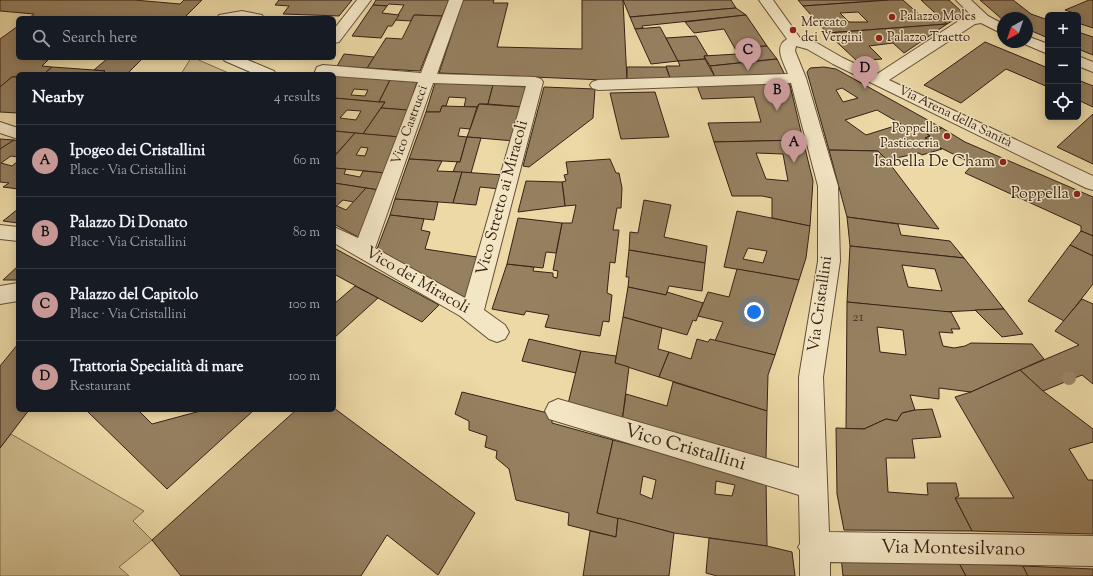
<!DOCTYPE html>
<html lang="en">
<head>
<meta charset="utf-8">
<style>
  body { margin:0; font-family:"Sorts Mill Goudy",serif; background:#20242c; color:#f1f3f6 }
  .controls { position:absolute; right:12px; top:12px; display:grid; overflow:hidden; border-radius:6px; box-shadow:0 2px 10px #0003 }
  .controls button { width:36px; height:36px; display:grid; place-items:center; padding:0; border:0; border-bottom:1px solid #363941; background:#171b24; color:#f1f3f6; font:20px sans-serif }
  .compass { position:absolute; left:997px; top:12px; width:36px; height:36px; border-radius:50%; background:#171b24; box-shadow:0 2px 10px #0003; rotate:220deg }
  .you { position:absolute; left:754px; top:312px; width:14px; height:14px; margin:-10px; border:3px solid #fff; border-radius:50%; background:#1a73e8; box-shadow:0 0 0 6px #1a73e833 }
  .badge { display:grid; place-items:center; width:26px; height:26px; border-radius:50%; background:#c59692; color:#111; font-size:13px; font-weight:700 }
  .pin { position:absolute; translate:-50% -33px; filter:drop-shadow(0 1px 2px #0008) }
  .pin::after { content:''; position:absolute; top:21px; width:14px; height:12px; background:inherit; clip-path:polygon(0 0,100% 0,50% 100%) }
  .list { margin:0; padding:0; list-style:none }
  h2 { display:flex; justify-content:space-between; align-items:center; height:52px; margin:0; padding:0 16px; font-size:17px }
  h2 small { font-size:13px; font-weight:400; color:#9ea1a6 }
  .list li { display:grid; grid-template-columns:26px 1fr auto; gap:12px; align-items:center; box-sizing:border-box; height:72px; padding:0 16px; border-top:1px solid #363941 }
  .list b { display:block; font-size:15px; white-space:nowrap }
  .list p { margin:0; font-size:13px; white-space:nowrap; color:#9ea1a6 }
  .list em { font-size:13px; font-style:normal; color:#9ea1a6 }
  .icon { flex:none; width:22px; height:22px; fill:none; stroke:currentColor; stroke-width:2; stroke-linecap:round; stroke-linejoin:round }
  .map { position:relative; flex:none; width:1093px; height:576px; overflow:hidden }
  .search { position:absolute; background:#171b24; box-shadow:0 2px 10px #0003; left:16px; top:16px; width:320px; height:44px; display:flex; align-items:center; gap:10px; box-sizing:border-box; padding:0 14px; border-radius:6px; color:#9ea1a6; font-size:15px }
  .panel { position:absolute; background:#171b24; box-shadow:0 2px 10px #0003; left:16px; top:72px; width:320px; height:340px; border-radius:6px }
  .map>svg:first-child { display:block }
  .green { fill:#cdba8d; stroke:#826d51 }
  .building { fill:#958060; stroke:#362015; fill-rule:evenodd }
  .lines { fill:none; stroke-linecap:round; stroke-linejoin:round }
  .minor-casing { stroke:#644e39; stroke-width:2 }
  .minor { fill:#f3e6c5; fill-rule:evenodd }
  .tree { fill:#9d8867 }
  .poi-dot { fill:#8f2418; stroke:#f3e6c5; stroke-width:1.5 }
  .labels { text-anchor:middle; dominant-baseline:central; stroke-width:3; stroke-linejoin:round; paint-order:stroke }
  .far-poi-label { font-size:13px; fill:#362015; stroke:#f3e6c5; text-anchor:start }
  .far-street-label { font-size:13px; fill:#362015; stroke:#f3e6c5 }
  .number-label { font-size:14px; fill:#4e3828 }
  .poi-label { font-size:16px; fill:#362015; stroke:#f3e6c5; text-anchor:end }
  .street-label { font-size:16px; fill:#362015; stroke:#f3e6c5 }
  .near-street-label { font-size:19px; fill:#362015; stroke:#f3e6c5 }
</style>
</head>
<body>
<div class="map">
<svg width="1093" height="576" viewBox="0 0 1093 576">
  <rect width="100%" height="100%" fill="#ecd9a6"/>
  <filter id="stains"><feTurbulence type="fractalNoise" baseFrequency=".005" numOctaves="4"/><feColorMatrix values="0 0 0 0 .2 0 0 0 0 .09 0 0 0 0 .02 0 0 0 .5 -.17"/></filter>
  <radialGradient id="worn" r=".72"><stop offset=".6" stop-color="#630" stop-opacity="0"/><stop offset="1" stop-color="#630" stop-opacity=".3"/></radialGradient>
  <g class="green">
    <path d="M191,58h3l37,16h-50z"/>
    <path d="M11,434l133,77 -11,10 19,19 -33,27 10,9h-129v-128z"/>
  </g>
  <g class="building">
    <path d="M0,0h134l46,4 4,-4h18l-18,18h-155l5,-4 -34,-3z"/>
    <path d="M279,0h73l-13,16 -56,-2 6,-8 -14,-1z"/>
    <path d="M376,0h73l-7,16 -28,-1 -3,6 -16,-1 9,-15 -15,-1 -2,2 -14,-1z"/>
    <path d="M463,0h31l-1,3h15l-11,44 85,2v-49h41l4,81 -188,-8z"/>
    <path d="M623,0h108l5,8 -106,9z"/>
    <path d="M798,0h92l-87,6z"/>
    <path d="M890,0h13l20,18 16,-2 8,8 -120,9 -24,-27zM858,12l10,10h-19l-9,-9z"/>
    <path d="M921,0h28l15,14 -17,10z"/>
    <path d="M980,0h33l18,14 17,6v18l-21,-9v-11h-24v2z"/>
    <path d="M1089,0h4v28l-15,-5v-8h-6l2,-2 -9,-3z"/>
    <path d="M373,5l14,1 -5,7 17,2 -7,11h-4l-7,12 -29,-2z"/>
    <path d="M736,8l10,7 -104,11 1,2 -8,1 -5,-12z"/>
    <path d="M414,15l28,1 -22,55 -53,-3 19,-30 16,1z"/>
    <path d="M746,15l21,31 -17,1 4,6 -16,1 -14,-25 -30,4 -9,-11z"/>
    <path d="M947,24l-43,29 -11,-10 -24,3 13,13 -25,2 -30,-28z"/>
    <path d="M18,26v32h16l-2,1 16,1 -6,6 10,1 -8,7h-26v3h-6l-12,10v-48z"/>
    <path d="M660,27l6,11 12,23 -27,3 -16,-35z"/>
    <path d="M1078,32l15,5v18l-15,-6z"/>
    <path d="M696,36l12,20h-4l1,3 -27,2 -12,-23z"/>
    <path d="M985,42l63,26v19l-42,-18 -45,34 -37,-18z"/>
    <path d="M767,46l10,13 -67,7 -6,-10 50,-3 -4,-6z"/>
    <path d="M344,54l30,3 -7,11 -30,-2z"/>
    <path d="M108,58h35l-16,16h-25l3,-3 -11,-1z"/>
    <path d="M705,59l11,20 -45,2 -5,-15h14l-2,-5z"/>
    <path d="M777,59l9,18 -70,2 -6,-13z"/>
    <path d="M52,67l42,3 11,1 -3,3h-58z"/>
    <path d="M627,67h39l5,14h-44z"/>
    <path d="M824,67l12,2 106,59 -16,5 4,3 -5,2 6,3 -2,1 13,7 -20,6 -3,-2 -32,7 -9,-9 -49,-1 -22,-78 3,-4zM842,88l16,10 -15,4 -7,-12zM877,110l24,14 -35,11 -21,-15z"/>
    <path d="M335,75l55,5 -11,22 -45,-4zM354,89l14,1 -3,6 -14,-1z"/>
    <path d="M12,77h6v36l-18,-1v-25z"/>
    <path d="M390,80l27,2 -9,28 -27,-2 4,-6h-6z"/>
    <path d="M1078,80l15,6v21l-15,-7z"/>
    <path d="M789,81l14,59 -89,2 -6,-19 53,-1 -7,-25 -52,2 -6,-16z"/>
    <path d="M435,83l58,2 -5,19h-9l-2,3h-13l2,-9 -17,-1 -3,9h-4l-2,6h-14z"/>
    <path d="M493,85l35,2 -5,20 -35,-3z"/>
    <path d="M544,87l51,2 -2,29 -64,49 -6,-1z"/>
    <path d="M655,92l14,45 -48,2 -11,-46z"/>
    <path d="M334,98l45,4h6l-22,32 -8,-1 -21,-2zM347,110l14,1 -5,9 -16,-2z"/>
    <path d="M479,104l44,3 -9,34 -47,-4z"/>
    <path d="M442,106l35,1 -7,22 -10,-1 -2,8 9,1 -7,25 -51,-3 17,-47h14z"/>
    <path d="M381,108l27,2 -8,27 -37,-3z"/>
    <path d="M1093,114v50l-36,-17z"/>
    <path d="M942,128l23,14 128,55v39l-12,-5v-5l-116,-53 8,-9 -44,-22 2,-1 -6,-3 5,-2 -4,-3z"/>
    <path d="M334,131l21,2 -18,20h-3z"/>
    <path d="M355,133l45,4 -14,36 -52,-5v-11zM361,147l7,1 -3,8 -9,-1z"/>
    <path d="M467,137l14,1 -10,35 -18,-1 4,-10h3z"/>
    <path d="M0,139l14,1 -14,9z"/>
    <path d="M14,140l4,1v16l-7,-1 -10,7 11,3 6,-5v28l-15,-2 6,-4 -9,-1v-33z"/>
    <path d="M803,140l10,41 -3,45 -38,-8v-20l-10,-2h-30l-18,-54zM756,153l27,1 5,27 -22,-2z"/>
    <path d="M829,150l49,1 9,9 52,69 -92,-12z"/>
    <path d="M409,159l33,2 -5,10 25,1 -9,31 -58,-4z"/>
    <path d="M610,159l6,14h3l3,15 -1,20h-4l-4,22h6l-4,33 -5,-1 -3,31 5,2 -3,27 -6,-1 -3,15 -55,-9 4,-12 -23,-4 -2,4 -32,-6 15,-45 27,3 -1,4 20,2v4l4,1 1,-7 -5,-1 9,-47h10l4,-18 -11,1 -3,-24 4,-1 -2,-6 4,-1 -2,-12z"/>
    <path d="M334,168l12,1 -2,5 16,3 3,-6 23,2 -7,17 -45,-7z"/>
    <path d="M462,172l41,3 -3,14 -20,-2 -4,18 -23,-2z"/>
    <path d="M526,181l36,1 3,24 -47,6z"/>
    <path d="M334,183l32,5 -12,14 -11,-2 -9,8z"/>
    <path d="M366,188l13,2 -19,48 -26,-14v-16l3,-2 9,4z"/>
    <path d="M395,199l43,3 -4,18 -44,-5z"/>
    <path d="M644,200l27,5 -7,32 43,9 -2,17 -76,-13 1,-18 8,1z"/>
    <path d="M18,209v14l-15,-2z"/>
    <path d="M737,211l73,15 -4,32 -7,22 -75,-13zM748,248l19,3 -4,12 -20,-4z"/>
    <path d="M390,215l34,4 -3,11 9,2 -5,17 52,8 -11,41 -89,-49z"/>
    <path d="M847,217l51,7 3,11 49,6 14,17 -114,-12z"/>
    <path d="M518,218l44,5 -6,30 -10,-1 -3,16 -36,-4z"/>
    <path d="M1081,231l12,5v20l-23,-11z"/>
    <path d="M1070,245l23,11v28l-29,37 -36,-20z"/>
    <path d="M850,246l114,12 40,51 -62,3 -95,-10zM902,265l33,4 7,22 -34,-4z"/>
    <path d="M334,248l105,57 -17,17 -88,-48z"/>
    <path d="M629,250l76,13 -3,28 -33,-5 -3,9 -38,-8 1,-10h-3z"/>
    <path d="M18,266v14h-15z"/>
    <path d="M737,269l62,11 -24,75 -60,-14 8,-19 -25,-6 10,-24 21,5z"/>
    <path d="M355,286l23,12 -44,40v-34z"/>
    <path d="M628,287l38,8 1,-3 36,11 -7,18 -3,-1 -6,15 -64,-18z"/>
    <path d="M1082,299l11,5v80l-11,-9 -39,16 -23,-21 59,-25 -24,-14z"/>
    <path d="M847,302l104,10 9,17h-9l2,4 -14,-1 4,14 11,2 11,-2 6,-3 61,1 12,15 -73,33 -32,-4v11l-29,-4 5,15 -13,3 -5,8 -11,-2 -22,10h-18zM877,327l26,3 3,25 -26,-3z"/>
    <path d="M1004,309l19,25 -21,3 -27,-27z"/>
    <path d="M623,317l39,11 -4,21 11,3 -10,25 -44,-14z"/>
    <path d="M529,339l52,12 -5,22 -54,-12z"/>
    <path d="M697,339l11,3 2,-3 65,16 -7,20 -1,36 -108,-34 10,-25 22,7z"/>
    <path d="M18,344v66h11l-29,38v-82z"/>
    <path d="M581,351l35,5 -1,7 14,4 -7,55 -55,-14z"/>
    <path d="M1020,370l23,21 50,38v13l-24,7 19,31h5v54l-121,-3 -17,-33h59l-59,-101 16,-5z"/>
    <path d="M673,382l94,29 -1,48 -144,-37 4,-28 41,12z"/>
    <path d="M462,392l90,22v9l61,17 -16,73 21,5 -2,19 -48,-12 1,-12 -53,-13 -7,-31 -13,-11 1,-7 -12,-4 2,-11 -18,-6v-9l-14,-7z"/>
    <path d="M334,408l141,105 -37,62 -51,-40 -26,41h-180l-29,-36 144,-130h38z"/>
    <path d="M932,409l9,28 -29,2 3,19h-29l2,34 40,3 -1,-12h29l3,13 -4,2 17,33 -128,-1 -7,-36 -1,-66 28,1 22,-10 11,2 5,-8 13,-3z"/>
    <path d="M86,410h52l14,14 52,-14h50l-87,79z"/>
    <path d="M613,440l153,39 1,67 -93,-13 -77,-20zM643,476l13,4 -4,19 -12,-5zM716,481l19,4 -3,11 -17,-2z"/>
    <path d="M618,518l56,15 -5,43h-86l7,-45 26,6z"/>
    <path d="M709,538l58,8 25,6 3,24h-78l-11,-3z"/>
    <path d="M841,556l118,7 7,13h-123z"/>
    <path d="M959,563l64,3 5,10h-62z"/>
    <path d="M1023,566l70,3v7h-65z"/>
  </g>
  <g class="lines">
    <defs>
      <g id="minor">
        <path d="M357,0h14l-32,42 -5,1v-14z"/>
        <path d="M449,0h14l-26,74 98,3 6,2 2,3 -59,228 21,15 4,7 -4,7 -8,3 -8,-3 -29,-23 -126,-73v-16l24,11 60,-156 -84,-6v-2h-20l3,-7 6,-2 98,8zM433,83l93,3 -61,212 -90,-50z"/>
        <path d="M759,0h14l27,38 17,5 26,15 34,16 83,-54 12,-4 -16,-16h15l17,16 15,8v10l-22,-11 -6,1 -86,56 204,96v14l-7,-2 -253,-124 -26,-15 -11,-3 -1,5 11,27 32,108 2,75 -17,116 6,155 264,4v30l-263,-4v14h-30v-26l-2,-3 2,-3 -1,-49 -250,-76 -4,-8 4,-8 9,-4 241,69v-91l19,-116v-75l-27,-103 -193,7 -6,-2 -2,-3 2,-3 6,-2 190,-6c-4,-11 -15,-27 -1,-35z"/>
        <path d="M242,11l20,4 2,3h-47l2,-3z"/>
        <path d="M1027,36l21,8v10l-26,-11 -1,-1h6z"/>
        <path d="M1078,56l15,6v10l-15,-6z"/>
        <path d="M222,58h21l31,13 2,3h-21l-30,-13z"/>
        <path d="M0,122l18,6v11l-18,-6z"/>
        <path d="M0,225l18,2v14l-18,-2z"/>
        <path d="M18,283v18l-18,3v-18z"/>
      </g>
    </defs>
    <use href="#minor" class="minor-casing"/>
    <use href="#minor" class="minor"/>
  </g>
  <circle class="tree" cx="1069" cy="378" r="7"/>
  <g class="poi-dot">
    <circle cx="892" cy="17" r="4"/>
    <circle cx="793" cy="30" r="4"/>
    <circle cx="879" cy="38" r="4"/>
    <circle cx="947" cy="136" r="4"/>
    <circle cx="1003" cy="162" r="4"/>
    <circle cx="1077" cy="194" r="4"/>
  </g>
  <g class="labels">
    <g class="far-poi-label">
      <text x="900" y="17">Palazzo Moles</text>
      <text x="801" y="23">Mercato<tspan x="801" dy="15">dei Vergini</tspan></text>
      <text x="887" y="38">Palazzo Traetto</text>
      <text x="939" y="129" text-anchor="end">Poppella<tspan x="939" dy="15">Pasticceria</tspan></text>
    </g>
    <g class="far-street-label">
      <text transform="translate(955 117) rotate(26)">Via Arena della Sanità</text>
      <text transform="translate(410 125) rotate(-70)">Vico Castrucci</text>
    </g>
    <g class="number-label">
      <text x="858" y="318">21</text>
    </g>
    <g class="poi-label">
      <text x="995" y="162">Isabella De Cham</text>
      <text x="1069" y="194">Poppella</text>
    </g>
    <g class="street-label">
      <text transform="translate(503 198) rotate(-75)">Vico Stretto ai Miracoli</text>
      <text transform="translate(417 281) rotate(30)">Vico dei Miracoli</text>
      <text transform="translate(821 304) rotate(-82)">Via Cristallini</text>
    </g>
    <g class="near-street-label">
      <text transform="translate(685 448) rotate(16)">Vico Cristallini</text>
      <text transform="translate(953 549) rotate(1)">Via Montesilvano</text>
    </g>
  </g>
  <rect width="100%" height="100%" filter="url(#stains)"/>
  <rect width="100%" height="100%" fill="url(#worn)"/>
</svg>
<div class="controls">
<button>+</button>
<button>−</button>
<button><svg class="icon" aria-label="locate" viewBox="0 0 24 24"><circle cx="12" cy="12" r="6"/><path d="M12 2v4M12 18v4M2 12h4M18 12h4"/></svg></button>
</div>
<svg class="compass" viewBox="-18 -18 36 36"><path d="M0-13l5 13h-10z" fill="#e53935"/><path d="M0 13l5-13h-10z" fill="#9ea1a6"/></svg>
<div class="you"></div>
<div class="pin badge" style="left:794px;top:163px">A</div>
<div class="pin badge" style="left:777px;top:111px">B</div>
<div class="pin badge" style="left:748px;top:71px">C</div>
<div class="pin badge" style="left:865px;top:89px">D</div>
<div class="search"><svg class="icon" aria-label="search" viewBox="0 0 24 24"><circle cx="10" cy="10" r="6"/><path d="M15 15l6 6"/></svg>Search here</div>
<section class="panel">
<h2>Nearby<small>4 results</small></h2>
<ul class="list">
<li><span class="badge">A</span><div><b>Ipogeo dei Cristallini</b><p>Place · Via Cristallini</p></div><em>60 m</em></li>
<li><span class="badge">B</span><div><b>Palazzo Di Donato</b><p>Place · Via Cristallini</p></div><em>80 m</em></li>
<li><span class="badge">C</span><div><b>Palazzo del Capitolo</b><p>Place · Via Cristallini</p></div><em>100 m</em></li>
<li><span class="badge">D</span><div><b>Trattoria Specialità di mare</b><p>Restaurant</p></div><em>100 m</em></li>
</ul>
</section>
</div>
</body>
</html>
